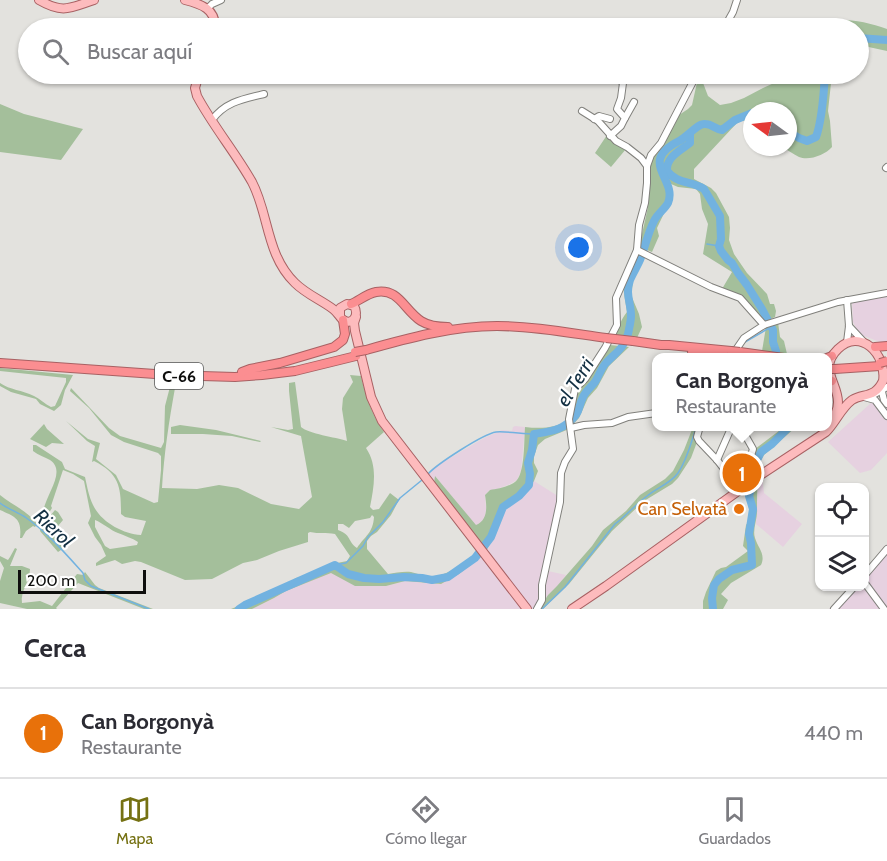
<!DOCTYPE html>
<html lang="es">
<head>
<meta charset="utf-8">
<style>
  body { margin:0; font-family:Cabin,sans-serif; background:#f2f2f3; color:#2b2b33 }
  .controls { position:absolute; right:18px; bottom:18px; display:grid; overflow:hidden; border-radius:12px; box-shadow:0 2px 4px #0004 }
  .controls button { width:54px; height:54px; display:grid; place-items:center; padding:0; border:0; border-bottom:2px solid #e1e1e2; background:#fff; color:#2b2b33; font:30px sans-serif }
  .compass { position:absolute; left:743px; top:102px; width:54px; height:54px; border-radius:50%; background:#fff; box-shadow:0 2px 4px #0004; rotate:285deg }
  .scale { position:absolute; left:18px; bottom:15px; width:128px; box-sizing:border-box; padding-left:6px; border:3px solid #0e0e0d; border-top:0; font-size:16px; line-height:21px; white-space:nowrap; color:#0e0e0d; -webkit-text-stroke:4px #fff; paint-order:stroke }
  .you { position:absolute; left:579px; top:248px; width:21px; height:21px; margin:-15px; border:4px solid #fff; border-radius:50%; background:#1a73e8; box-shadow:0 0 0 9px #1a73e833 }
  .badge { display:grid; place-items:center; width:39px; height:39px; border-radius:50%; background:#757113; color:#fff; font-size:20px; font-weight:700 }
  .pin { position:absolute; translate:-50% -50%; border:3px solid #fff; box-shadow:0 2px 6px #0006 }
  .popup { position:absolute; left:652px; top:353px; width:180px; height:78px; box-sizing:border-box; display:grid; place-content:center; border-radius:12px; background:#fff; filter:drop-shadow(0 2px 4px #0005); font-size:20px; white-space:nowrap; color:#7c7c81 }
  .popup b { font-size:22px; color:#2b2b33 }
  .popup::after { content:''; position:absolute; left:50%; top:100%; margin-left:-12px; border:12px solid transparent; border-top-color:#fff }
  .list { margin:0; padding:0; list-style:none }
  h2 { display:flex; justify-content:space-between; align-items:center; height:78px; margin:0; padding:0 24px; font-size:26px }
  h2 small { font-size:20px; font-weight:400; color:#7c7c81 }
  .list li { display:grid; grid-template-columns:39px 1fr auto; gap:18px; align-items:center; box-sizing:border-box; height:90px; padding:0 24px; border-top:2px solid #e1e1e2 }
  .list b { display:block; font-size:22px; white-space:nowrap }
  .list p { margin:0; font-size:20px; white-space:nowrap; color:#7c7c81 }
  .list em { font-size:20px; font-style:normal; color:#7c7c81 }
  .icon { flex:none; width:33px; height:33px; fill:none; stroke:currentColor; stroke-width:2; stroke-linecap:round; stroke-linejoin:round }
  .map { position:relative; flex:none; width:887px; height:609px; overflow:hidden }
  .search { position:absolute; background:#fff; box-shadow:0 2px 4px #0004; left:18px; right:18px; top:18px; height:66px; display:flex; align-items:center; gap:15px; box-sizing:border-box; padding:0 21px; border-radius:33px; color:#7c7c81; font-size:22px }
  .sheet { height:168px; background:#fff }
  nav { display:flex; justify-content:space-around; align-items:center; box-sizing:border-box; height:84px; border-top:2px solid #e1e1e2; background:#fff; font-size:16px; color:#7c7c81 }
  nav a { display:grid; justify-items:center; gap:3px }
  nav .on { color:#757113 }
  .map>svg:first-child { display:block }
  .industrial { fill:#e6d1e0 }
  .green { fill:#a4bf9b; fill-rule:evenodd }
  .lines { fill:none; stroke-linecap:round; stroke-linejoin:round }
  .stream { stroke:#72b2e0; stroke-width:1.5 }
  .river { stroke:#72b2e0; stroke-width:8 }
  .minor-casing { stroke:#81807c; stroke-width:8 }
  .major-casing { stroke:#a86163; stroke-width:10 }
  .highway-casing { stroke:#a86163; stroke-width:10 }
  .minor { stroke:#fff; stroke-width:6 }
  .major { stroke:#fdbbbd; stroke-width:8 }
  .highway { stroke:#fb8e91; stroke-width:8 }
  .highway-bridge-casing { stroke:#a86163; stroke-width:10; stroke-linecap:butt }
  .highway-bridge { stroke:#fb8e91; stroke-width:8 }
  .food-dot { fill:#e8710a; stroke:#fff; stroke-width:2 }
  .labels { text-anchor:middle; dominant-baseline:central; stroke-width:4.5; stroke-linejoin:round; paint-order:stroke }
  .shield { fill:#fff; stroke:#565656; stroke-width:1.5 }
  .shield-label { font-size:16px; font-weight:bold; fill:#0e0e0d }
  .food-label { font-size:18px; fill:#c56008; stroke:#fff; text-anchor:end }
  .water-label { font-size:20px; font-style:italic; fill:#122f42; stroke:#fff }
</style>
</head>
<body>
<div class="map">
<svg width="887" height="609" viewBox="0 0 887 609">
  <rect width="100%" height="100%" fill="#e3e2de"/>
  <g class="industrial">
    <path d="M887,293v49h-7l-21,-8 -6,-12 -1,-22z"/>
    <path d="M887,396v57l-16,17 -11,3 -32,-31 43,-39z"/>
    <path d="M515,426l10,1 -4,44 -4,9 -7,4 -15,6h-5l-5,5 1,14 -1,9 -4,5 -5,3 -40,-49 -2,6 -7,-6 6,-9 51,-30 18,-8 10,1 1,-4z"/>
    <path d="M762,476l2,17 38,31 -19,23 -27,-23 2,-44z"/>
    <path d="M534,481l27,17 -13,73 18,4 -8,11 -10,9 -9,14h-287l22,-11 12,-7 45,-19 24,14h31l19,-5 36,3 53,-47 5,-18 6,-11 1,-2 15,-8z"/>
    <path d="M887,544v65h-58l21,-22 14,-1 1,-16z"/>
  </g>
  <g class="green">
    <path d="M834,20c18,-1 36,3 53,9v22l-23,-5h-5l-1,-18h-42l9,-6z"/>
    <path d="M806,74h26l-4,37 2,10 2,26c-7,8 -23,14 -33,10 -6,-3 -12,-8 -18,-10h7v-36h-36v20l-9,-11 -7,4 -42,45v10l17,9 5,5 13,24 1,11 -1,12 5,14 13,19 20,21 3,10h4l2,7 -1,6 -7,3h-6l-17,-20 -23,-11 10,-17 -29,-18 5,-30 -6,-15 -2,-15 -4,-5 -18,-2 -7,-3 -2,1v18l-12,25 2,8 -7,16 -5,-2 -13,26 -3,19 8,19 3,13 -5,11 -22,-2c4,-9 6,-17 12,-24l-4,-25 15,-35 10,-45 3,-45 28,-47 9,-6 4,-4 6,-27 2,-3 8,21 12,9 11,-2 13,-5 19,-10 22,-10 18,2z"/>
    <path d="M0,104l24,10 59,15 -22,31 -61,-8z"/>
    <path d="M607,135l4,6 15,8 -15,18 -16,-14z"/>
    <path d="M778,322l2,15 4,4 3,13 -25,-3 4,-24z"/>
    <path d="M610,345l19,2 -20,19 -12,22 -9,10 -9,20 -10,11 -24,10 -7,6 -4,11v7l4,8 -4,10 -13,17 -15,8 -1,2 -6,11 -5,18 -8,14 -52,-68 1,-7 41,49c12,-5 11,-18 9,-30l5,-5c8,-1 22,-4 27,-10 8,-10 7,-40 8,-53 17,2 31,1 45,-8l4,-19 4,-8 13,-16z"/>
    <path d="M0,368l73,7 -8,15 -4,15 -7,6 -14,-7 -4,-5 -25,-7 -11,-6v-3c10,7 22,7 34,13 6,3 11,8 17,11l4,-1 11,-24v-4l-66,-7z"/>
    <path d="M350,375l11,1c5,21 11,39 23,56l-18,16c12,18 8,38 4,59l3,3 6,-1 11,-16 9,7 -8,15 -14,17 -6,4 -4,5v8l21,25c7,-1 16,-3 23,-2 5,1 9,3 14,4 21,3 38,-13 54,-25l3,5 -23,18 -18,10 -36,-3 -19,5h-31l-24,-13 -45,18 -12,7 -22,11h-21l41,-17 24,-14 8,-2 23,-11 20,-4 3,-5 -15,-22c-9,-2 -16,0 -25,-2l-2,1v9l-29,9 -22,9 -14,3 -31,16 -27,1 -44,-18 -6,-1 -13,3 -7,-4 -19,6v-3l10,-7 -5,-11 -6,-8 -7,-14 3,-7 -7,-35 -11,-7 -10,-4 -12,36 1,2 -5,8 -4,3c-3,-20 26,-46 7,-59 -5,-3 -12,-5 -17,-9v-6h3l26,17 3,7 20,8c2,9 4,20 8,28 8,17 30,29 48,30l5,-14 -21,-4 -4,-3c0,-26 -1,-40 -27,-53l-2,1 3,-16 -8,-5 -21,-20 22,18 12,4 -4,16 20,16 7,14 31,14 4,-1 3,-32v-14l-3,-3 -34,-11 -13,-7 -22,-27 -19,-17 1,-3 38,40 11,8 41,12 3,-6 1,-36 6,-23 8,2 -4,3c-6,33 -11,66 -13,100l35,1 22,-4 19,3 33,16 28,5 13,-12 -11,-61 -30,-9 17,3 5,-1 -4,-38v-8l6,-1 6,45c8,7 34,10 46,14l-5,-32 1,-11 10,-16zM372,515l2,2c-1,16 -9,19 -17,31 -10,-7 -5,-13 -19,-18v-6h5l6,4 6,-7 15,-3zM95,520c8,3 15,10 23,13 7,3 14,5 20,9l-1,3 -27,4 -5,-3 -10,-19z"/>
    <path d="M44,424l3,5 17,15 -12,-1 -6,4 -16,-8z"/>
    <path d="M180,425l36,5 45,11 -1,1 -28,-6 -29,-2h-32v-7z"/>
    <path d="M693,427h6l-2,15 -6,16 -13,20 -6,6 -28,17 -32,30 -43,53 -26,25h-4l9,-14 9,-9 35,-40 11,-16 23,-19 14,-16 25,-16 8,-8 11,-21z"/>
    <path d="M784,427h12l-32,28 -4,7 -1,9 -11,8 7,-30z"/>
    <path d="M758,480c-1,10 -1,19 -1,29 1,10 -5,20 -2,29 3,10 11,16 6,27l-30,18 -10,11 7,6 -5,9h-20v-8l3,-9 10,-21 5,-3 5,-1 22,-16 -5,-5 3,-21 3,-4 1,-5 -4,-27z"/>
    <path d="M0,495c12,10 28,16 37,29l-2,3 -2,-1 -7,5 -4,7h-2c2,-19 -4,-21 -20,-28z"/>
    <path d="M55,510l3,2 5,8 -5,6 13,13 -7,9 -6,4 -18,-21 1,-4z"/>
    <path d="M15,548l2,1 -7,17h12l8,3c0,12 -10,23 -8,34l18,-2 12,5 25,-32 6,1 2,-3 10,13 4,3 54,21h-9l-66,-26 -22,25 1,1h-30l-27,-6v-22l4,-13 -4,-7v-5l8,4 2,-3z"/>
  </g>
  <g class="lines">
    <g class="stream">
      <path d="M649,229l3,-1"/>
      <path d="M707,244l12,2"/>
      <path d="M745,342l26,-15"/>
      <path d="M428,474c9,-10 55,-40 68,-42 9,-1 28,2 38,2"/>
      <path d="M0,503c8,6 17,9 25,14 22,15 40,36 58,56l2,7 6,6 58,23"/>
      <path d="M335,565l11,-2 17,-17 5,-9 15,-15 17,-24 22,-18"/>
      <path d="M542,609l23,-22 50,-63c12,-9 21,-20 32,-28 10,-8 24,-13 31,-23 9,-13 13,-30 18,-45"/>
    </g>
    <g class="river">
      <path d="M858,38l29,2"/>
      <path d="M788,131l11,7 8,3 9,-4c6,-16 8,-46 9,-63"/>
      <path d="M690,134v9c-10,8 -24,14 -23,28 10,13 25,10 37,18l16,27 1,23 -2,7 2,5 7,9 4,3 6,10 9,12 15,24 11,21v12l3,9"/>
      <path d="M239,609l6,-4 90,-40 13,9 16,4 15,1 25,-2 18,1 10,2 16,-3 27,-19 16,-21 12,-30 16,-11 10,-11 1,-11 -2,-11 4,-13 2,-16c11,-2 25,-3 34,-11 13,-11 9,-13 15,-26 3,-6 8,-10 12,-15 4,-6 6,-14 11,-19 11,-12 16,-12 22,-29 1,-5 3,-13 3,-18 0,-14 -6,-21 -1,-36 3,-7 7,-13 10,-20 5,-13 8,-27 14,-39 3,-7 11,-12 14,-18 10,-24 -31,-41 11,-62 8,-4 19,-18 26,-17 7,0 10,5 17,6l13,-10 17,-7"/>
      <path d="M713,609l-1,-11 2,-13 5,-6 13,-9 20,-5 -1,-22 -2,-9 4,-25 -4,-13 6,-22 1,-12 5,-10 11,-8 18,-18"/>
    </g>
    <defs>
      <g id="minor">
        <path d="M208,8l4,-4 9,-4"/>
        <path d="M724,28l9,-16 4,-12"/>
        <path d="M582,111l16,10 18,20 11,6 14,11 6,8"/>
        <path d="M625,118l9,-16"/>
        <path d="M594,119l5,-3 11,3"/>
        <path d="M212,120c13,-18 31,-21 52,-26"/>
        <path d="M610,136l11,-10 4,-8 -8,-9 4,-11 2,-15 -10,-9"/>
        <path d="M886,168l1,-1"/>
        <path d="M637,250l74,37 29,11 24,27"/>
        <path d="M849,326l14,15"/>
        <path d="M847,342l2,-16 -2,-26"/>
        <path d="M733,354l11,-16 20,-13 74,-23 49,-9"/>
        <path d="M881,388l3,12 3,4"/>
        <path d="M875,394l12,-7"/>
        <path d="M864,397l11,3 12,16"/>
        <path d="M700,426l-3,11 2,4 18,19 18,23 10,-8 8,-26 -13,-23"/>
        <path d="M571,428l13,-3 28,-2 16,-6 28,-4"/>
        <path d="M717,460l15,-34"/>
        <path d="M864,576l23,-27"/>
        <path d="M864,582l20,27"/>
        <path d="M537,609l5,-9v-15l18,-83 1,-29 4,-11 8,-13 -4,-30 6,-30 10,-10 20,-31 12,-23 -1,-27 21,-48 2,-25 6,-22 2,-20v-17l4,-11 10,-12 36,-69"/>
        <path d="M834,609l21,-23"/>
      </g>
      <g id="major">
        <path d="M39,0c24,14 31,8 55,0"/>
        <path d="M185,0c16,4 31,9 30,28"/>
        <path d="M199,74l-4,14 2,8c16,30 38,56 55,86 17,32 14,73 43,101 11,11 26,17 38,26 4,3 6,7 9,10 9,8 18,-3 12,-13l-7,-2 -7,4v8"/>
        <path d="M356,317l-2,6 1,8 16,66 11,24 145,188"/>
        <path d="M572,609l34,-23 153,-110 67,-44c10,-10 15,-24 26,-32 12,-7 23,-2 31,-19 4,-27 -23,-54 -45,-32 -27,26 19,43 -10,76"/>
      </g>
      <g id="highway">
        <path d="M351,304c8,-3 15,-10 25,-12 23,-4 28,18 45,29 8,5 17,6 27,6"/>
        <path d="M633,341l28,4h8l62,6"/>
        <path d="M875,347l12,-1"/>
        <path d="M366,350c42,-12 87,-24 131,-24 36,0 73,7 109,12"/>
        <path d="M692,352l35,5"/>
        <path d="M740,352l44,6"/>
        <path d="M827,358l5,-2"/>
        <path d="M0,363l169,12 66,2 27,-2 33,-4 61,-15"/>
        <path d="M835,369l45,-3"/>
        <path d="M242,372l8,-3 30,-6 54,-16 9,-7 2,-6 -2,-14"/>
        <path d="M828,379l4,2"/>
      </g>
    </defs>
    <use href="#minor" class="minor-casing"/>
    <use href="#major" class="major-casing"/>
    <use href="#highway" class="highway-casing"/>
    <use href="#minor" class="minor"/>
    <use href="#major" class="major"/>
    <use href="#highway" class="highway"/>
    <defs>
      <g id="highway-bridge">
        <path d="M606,338l27,3"/>
        <path d="M731,351l9,1"/>
        <path d="M355,352l11,-2"/>
        <path d="M727,357l6,1"/>
        <path d="M880,363l7,-2"/>
        <path d="M828,369h7"/>
      </g>
    </defs>
    <use href="#highway-bridge" class="highway-bridge-casing"/>
    <use href="#highway-bridge" class="highway-bridge"/>
  </g>
  <circle class="food-dot" cx="739" cy="509" r="6"/>
  <g class="labels">
    <rect class="shield" x="155" y="363" width="48" height="26" rx="4.5"/>
    <g class="shield-label">
      <text x="179" y="376">C-66</text>
    </g>
    <g class="food-label">
      <text x="727" y="509">Can Selvatà</text>
    </g>
    <g class="water-label">
      <text transform="translate(575 382) rotate(-58)">el Terri</text>
      <text transform="translate(54 528) rotate(43)">Rierol</text>
    </g>
  </g>
</svg>
<div class="controls">
<button><svg class="icon" aria-label="locate" viewBox="0 0 24 24"><circle cx="12" cy="12" r="6"/><path d="M12 2v4M12 18v4M2 12h4M18 12h4"/></svg></button>
<button><svg class="icon" aria-label="layers" viewBox="0 0 24 24"><path d="M12 4l9 5-9 5-9-5zM3 14l9 5 9-5"/></svg></button>
</div>
<svg class="compass" viewBox="-18 -18 36 36"><path d="M0-13l5 13h-10z" fill="#e53935"/><path d="M0 13l5-13h-10z" fill="#7c7c81"/></svg>
<div class="scale">200 m</div>
<div class="you"></div>
<div class="pin badge" style="left:742px;top:473px;background:#e8710a">1</div>
<div class="popup"><b>Can Borgonyà</b>Restaurante</div>
<div class="search"><svg class="icon" aria-label="search" viewBox="0 0 24 24"><circle cx="10" cy="10" r="6"/><path d="M15 15l6 6"/></svg>Buscar aquí</div>
</div>
<section class="sheet">
<h2>Cerca<small></small></h2>
<ul class="list">
<li><span class="badge" style="background:#e8710a">1</span><div><b>Can Borgonyà</b><p>Restaurante</p></div><em>440 m</em></li>
</ul>
</section>
<nav>
<a class="on"><svg class="icon" aria-label="map" viewBox="0 0 24 24"><path d="M3 6l6-2 6 2 6-2v14l-6 2-6-2-6 2zM9 4v14M15 6v14"/></svg>Mapa</a>
<a><svg class="icon" aria-label="directions" viewBox="0 0 24 24"><path d="M12 3l9 9-9 9-9-9zM9 14v-3h6M13 9l2 2-2 2"/></svg>Cómo llegar</a>
<a><svg class="icon" aria-label="saved" viewBox="0 0 24 24"><path d="M7 4h10v16l-5-4-5 4z"/></svg>Guardados</a>
</nav>
</body>
</html>
